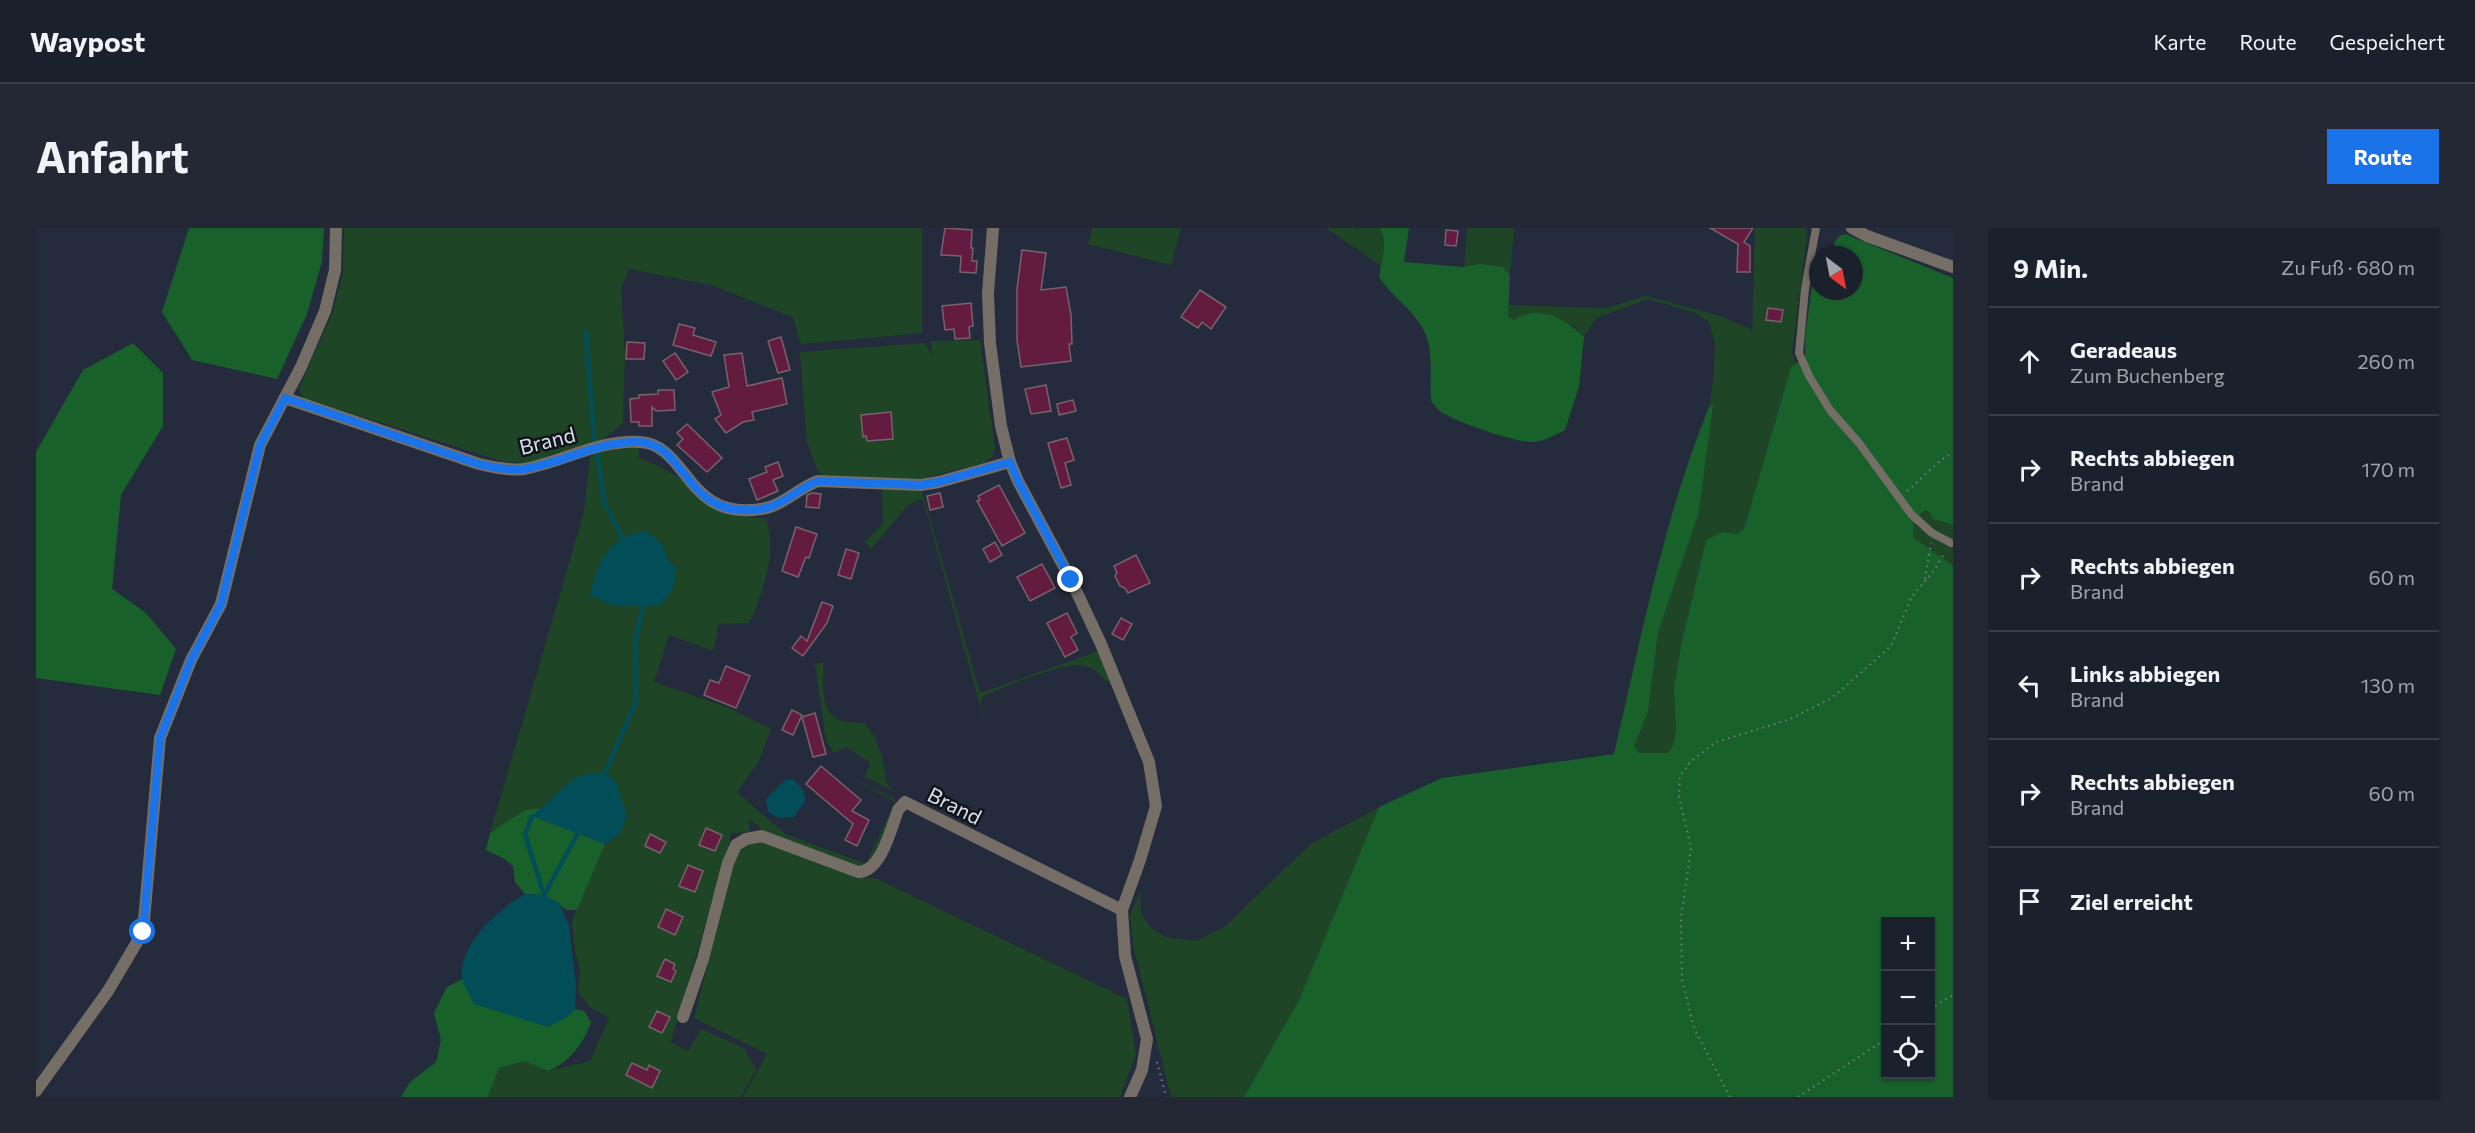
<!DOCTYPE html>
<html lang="de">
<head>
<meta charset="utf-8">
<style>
  body { margin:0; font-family:Commissioner,sans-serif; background:#242835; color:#f1f3f6 }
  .controls { position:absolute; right:18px; bottom:18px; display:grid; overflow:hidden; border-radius:0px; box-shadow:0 2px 4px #0004 }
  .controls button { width:54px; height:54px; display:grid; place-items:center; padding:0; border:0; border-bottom:2px solid #393e49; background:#1b202d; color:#f1f3f6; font:30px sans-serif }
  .compass { position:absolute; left:1773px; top:18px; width:54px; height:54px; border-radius:50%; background:#1b202d; box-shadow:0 2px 4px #0004; rotate:148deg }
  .stop { position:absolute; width:18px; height:18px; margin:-14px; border:4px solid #1a73e8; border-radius:50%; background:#fff }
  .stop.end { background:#1a73e8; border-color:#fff; box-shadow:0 2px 6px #0008 }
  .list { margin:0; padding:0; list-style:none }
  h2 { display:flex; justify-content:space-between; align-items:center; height:78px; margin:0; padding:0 24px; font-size:26px }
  h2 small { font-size:20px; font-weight:400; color:#a0a3aa }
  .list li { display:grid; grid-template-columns:39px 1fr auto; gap:18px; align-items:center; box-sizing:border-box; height:108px; padding:0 24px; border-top:2px solid #393e49 }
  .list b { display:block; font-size:22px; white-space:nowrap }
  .list p { margin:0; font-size:20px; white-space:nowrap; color:#a0a3aa }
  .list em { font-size:20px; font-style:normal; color:#a0a3aa }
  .icon { flex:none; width:33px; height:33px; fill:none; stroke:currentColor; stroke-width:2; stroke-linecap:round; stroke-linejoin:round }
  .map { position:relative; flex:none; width:1917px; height:869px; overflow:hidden; border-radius:0px }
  header { display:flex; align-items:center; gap:36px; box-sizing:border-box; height:84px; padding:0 30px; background:#1b202d; border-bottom:2px solid #393e49 }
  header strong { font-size:28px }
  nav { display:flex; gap:33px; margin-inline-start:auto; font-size:21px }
  .intro { display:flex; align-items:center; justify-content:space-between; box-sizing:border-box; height:144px; padding:0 36px }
  h1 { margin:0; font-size:42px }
  .button { padding:15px 27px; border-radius:0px; background:#1a73e8; color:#fff; font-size:21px; font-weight:700 }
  main { display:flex; gap:36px; padding:0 36px }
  aside { flex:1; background:#1b202d; border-radius:0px; box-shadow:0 2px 4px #0004 }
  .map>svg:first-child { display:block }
  .green { fill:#1e4525; fill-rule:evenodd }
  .forest { fill:#19612b; fill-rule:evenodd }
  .water { fill:#024e58 }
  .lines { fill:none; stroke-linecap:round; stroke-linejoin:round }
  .stream { stroke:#024e58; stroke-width:4.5 }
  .building { fill:#631b40; stroke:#79626b; stroke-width:1.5 }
  .path { stroke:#757b8a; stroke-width:2; stroke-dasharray:1.5 4.5; stroke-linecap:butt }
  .lane { stroke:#746e66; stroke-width:8 }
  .street { stroke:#746e66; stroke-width:12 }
  .route { stroke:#1a73e8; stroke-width:8 }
  .labels { text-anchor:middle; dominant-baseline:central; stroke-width:5; stroke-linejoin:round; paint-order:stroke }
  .street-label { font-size:21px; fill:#dadfea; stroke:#10141b }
</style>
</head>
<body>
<header>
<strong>Waypost</strong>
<nav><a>Karte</a><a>Route</a><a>Gespeichert</a></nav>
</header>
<div class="intro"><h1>Anfahrt</h1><a class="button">Route</a></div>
<main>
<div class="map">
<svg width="1917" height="869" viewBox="0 0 1917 869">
  <rect width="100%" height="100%" fill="#242b3c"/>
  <g class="green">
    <path d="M308,0h578v105l-121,11 -8,-27 -82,-32 -82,-16 -8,19 4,66 -2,69 -32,26 -35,4 -26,10 -26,-1 -201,-64 -4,-10 33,-74 11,-41z"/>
    <path d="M1056,0h89l-10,37 -83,-21z"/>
    <path d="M1290,0h28l4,2 1,-2h21c5,10 4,28 1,38z"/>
    <path d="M1431,0h47l-4,48 -8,-9h-38z"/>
    <path d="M1719,0h51l1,10 -15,114 4,11 -5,4 -47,162 -7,5 -15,-2 -16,9 -25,104 -7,43 2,41 -2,15 -6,9h-29l-5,-7 14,-34 10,-79 41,-121 13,-107 -3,2 4,-26 2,-35 -5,-23 -14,-10 -48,-14 -52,19 -12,19 -12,-13 -58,-4 -6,-3v-12l98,3 40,-12 74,20 32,14z"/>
    <path d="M944,112l15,108 -3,9 -9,6 -71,18 -89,-6 -5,-3 -11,-30 -7,-90 125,-9 7,13 -1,-15z"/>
    <path d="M589,219l14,1v10c16,6 32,13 45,24 25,21 24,31 59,34 9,0 13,3 23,2 11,36 -1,62 -12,96l-6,9 -29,1 -6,27 -44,-16 -15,47 73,25 44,22 -12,32 -22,31 48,42 81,30 29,-62 -43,-24 43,21 2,5 -25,56 -10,8 -100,-38 -13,-12 1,14 -18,1 -61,209 17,9 13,-22 43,19 12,22 -15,27h-253l11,-29 25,-7 24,10 42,-10 19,-43 -19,-11 -12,-16 2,-20 -5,-20 -3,-30 33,-77 15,-10 -49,-53 -30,27 -16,2 -35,23 94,-321 6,-55 9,-5zM626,316l7,18 -10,44 -16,-1z"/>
    <path d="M846,261l39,2 2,3 57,199 119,-42 13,29 -5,2c-8,-10 -18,-18 -31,-17 -20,1 -73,22 -93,31l-2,7 3,17 -60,-217 -4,-4 -13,7 -36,43 -6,-7 18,-19z"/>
    <path d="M1889,282c14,9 7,11 28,15v41l-39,-28c-2,-14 0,-20 11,-28z"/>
    <path d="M788,434c-1,17 -5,49 15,58 7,3 18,2 25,3l9,11 9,22 4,25 7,10 -29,-15 6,-11 -1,-3 -23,-15 -12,6 -8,-12 -11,-77z"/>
    <path d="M1343,579l-80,193 -55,97h-73l-37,-148 -4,-33 10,-24 1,22 10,14 15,9 30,4 28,-14 87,-83z"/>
    <path d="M718,611l100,36 23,4 250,120 9,55 -16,43h-377l24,-43 -73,-36 44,-170z"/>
  </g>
  <g class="forest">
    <path d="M153,0h135l-2,34 -15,52 -30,65 -85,-19 -30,-48z"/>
    <path d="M1344,0h29l-5,34 60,5 16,-3 23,3 7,9 -2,41 6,3c24,-17 52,-1 70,17l-5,50 -14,43c-12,6 -22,12 -35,12 -19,-1 -73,-20 -89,-30 -3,-3 -7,-7 -10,-11 -2,-24 4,-52 -9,-74 -11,-19 -31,-31 -43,-50 2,-15 9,-35 1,-49z"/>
    <path d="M1809,6l108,44v247l-20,-6 -3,-6 -5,-3c-11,8 -13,14 -11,28l39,28v531h-709l55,-97 80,-193 63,-29 172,-24c27,-116 50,-237 95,-347l4,-3 -14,108 -41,121 -10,79 -14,34 5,7h29l6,-9 2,-15 -2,-41 7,-43 25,-105 16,-8 15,2 7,-5 47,-162 14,-10v-19l8,-60 5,-3v16h36v-36h-22c2,-10 2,-18 13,-21zM1850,694h44v152h-44z"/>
    <path d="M97,115l30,30v53l-42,69 -9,94 34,24 30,36 -16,46 -124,-17v-226l47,-82z"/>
    <path d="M505,580l-8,8 72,28 -28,66h-10l-23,-15 -19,-1 -10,-12 -2,-16 -10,-8 -17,-8 4,-17 35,-23z"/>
    <path d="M426,751l12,24 93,14 8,-8 9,2 7,11c-6,20 -23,42 -43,49l-24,-10 -25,7 -11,29h-87l9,-15 26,-20 5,-22 -7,-27 13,-26z"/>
  </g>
  <g class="water">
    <path d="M610,303l16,13 7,18 7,4c0,19 -4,27 -17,40l-48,-1 -21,-10c7,-33 20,-60 56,-64z"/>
    <path d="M551,545h18l11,9 11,34 -7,18 -15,10 -73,-28 39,-35z"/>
    <path d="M757,551l11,12 1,10 -11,16 -15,1 -11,-6 -2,-13 19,-19z"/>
    <path d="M489,666l19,1 15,8 10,22 7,62 -1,22 -8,8 -19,10 -74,-23c-3,-8 -11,-18 -12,-26 -3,-35 36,-68 63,-84z"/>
  </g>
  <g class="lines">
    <g class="stream">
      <path d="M550,105l8,106"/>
      <path d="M562,227l6,48 18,34"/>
      <path d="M569,545l31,-72 -1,-59 8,-37"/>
      <path d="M496,588l-7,18 19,61"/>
      <path d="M508,667l34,-62"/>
    </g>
  </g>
  <g class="building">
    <path d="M909,0l27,2 -1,18h2l-1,13h5l-1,12 -16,-1 1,-16 -20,-1z"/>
    <path d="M1674,0h43l-9,14 6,4v26h-13l1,-28z"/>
    <path d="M1410,2l12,1 -2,15 -11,-1z"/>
    <path d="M986,22l24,3 -5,37 25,-3 5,28 1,29h-3l2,17 -50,6 -4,-27v-51z"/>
    <path d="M1164,62l26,17 -15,22 -9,-7 -4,6 -17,-11z"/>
    <path d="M935,75l2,23 -4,1 1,11 -15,1 -1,-10 -9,1 -3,-24z"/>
    <path d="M1732,80l15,2 -2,12 -15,-2z"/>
    <path d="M643,96l16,4 -2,7 23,7 -5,14 -38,-11z"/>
    <path d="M745,109l9,33 -12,3 -10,-32z"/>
    <path d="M591,114l18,1 -1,16h-18z"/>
    <path d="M639,125l13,19 -12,8 -13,-19z"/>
    <path d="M706,125l5,33 35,-8 5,26 -35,8 2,8 -11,2 -17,11 -11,-14 6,-4 -9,-23 17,-5 -5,-32z"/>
    <path d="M1010,157l5,26 -20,3 -6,-25z"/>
    <path d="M622,162h16l1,20 -19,1 -4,-4v19h-13v-4h-8l-1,-23 9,-1v-3l19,-1z"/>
    <path d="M1037,172l3,11 -17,4 -2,-11z"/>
    <path d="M855,184l2,27 -26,2 -1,-5 -3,1 -2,-22z"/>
    <path d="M651,196l35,34 -15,14 -30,-27 6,-6 -6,-6z"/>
    <path d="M1031,210l7,22 -9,3 6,22 -10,3 -13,-45z"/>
    <path d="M742,234l5,14 -10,4 5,11 -21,9 -8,-21 18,-7 -2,-5z"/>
    <path d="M963,257l26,48 -23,13 -25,-45 3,-1 -2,-4z"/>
    <path d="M776,265l9,1 -2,14 -13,-1 1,-12z"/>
    <path d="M904,265l3,14 -13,3 -3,-14z"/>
    <path d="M760,299l21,7 -8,24 -3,-1 -8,20 -16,-6z"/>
    <path d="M959,314l7,13 -12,7 -7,-13z"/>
    <path d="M810,321l13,4 -8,26 -13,-4z"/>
    <path d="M1100,327l14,28 -22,10 -3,-5 -5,-2 -5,-10 2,-3 -3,-7z"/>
    <path d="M1006,336l13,24 -25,13 -13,-24z"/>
    <path d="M786,374l11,4 -6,17 -24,33 -11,-8 9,-12 6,5z"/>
    <path d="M1031,385l10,20 -6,4 7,13 -13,7 -18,-34z"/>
    <path d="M1085,390l11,6 -9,16 -11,-6z"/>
    <path d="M690,438l24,10 -14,32 -32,-13 6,-15 9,3z"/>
    <path d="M756,482l10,5 -9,20 -11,-5z"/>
    <path d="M779,485l11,41 -13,3 -11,-40z"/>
    <path d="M785,538l40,34 -9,11 17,9 -12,26 -12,-6 8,-16 -47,-40z"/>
    <path d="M670,600l16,7 -7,16 -16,-6z"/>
    <path d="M614,606l16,8 -6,11 -15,-7z"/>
    <path d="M652,637l15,6 -8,21 -16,-6z"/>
    <path d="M630,681l17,8 -8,18 -17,-8z"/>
    <path d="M629,731l10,5 -2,5 3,2 -5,11 -14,-6z"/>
    <path d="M621,783l13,6 -8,16 -13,-6z"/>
    <path d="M596,835l15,7 2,-5 11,6 -8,17 -26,-13z"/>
  </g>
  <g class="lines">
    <g class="path">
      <path d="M1871,263c17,-13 26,-28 46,-38"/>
      <path d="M1889,351l6,-36"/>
      <path d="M1894,781l23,-14"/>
      <path d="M1121,834l9,35"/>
      <path d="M1694,869l-36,-69 -12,-49 -1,-61 10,-70 -12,-51 1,-21 10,-14 26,-20 72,-22 44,-22 59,-52 20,-48 24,-29 10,-17"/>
      <path d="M1762,869l88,-58"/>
    </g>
    <path class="lane" d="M1780,0l-11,61 -6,64 10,23 21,34 29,33 52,71 21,19 19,10"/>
    <g class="street">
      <path d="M957,0l-5,65 2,50 11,83 9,36 8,19 53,99 30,64 48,118 7,44 -16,54 -18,50 3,46 22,83 -5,31 -12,27"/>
      <path d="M1816,0l15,8 86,31"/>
      <path d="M249,170l194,66c14,3 30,7 45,5 38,-7 76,-30 116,-27 49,3 45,79 121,67 22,-3 37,-21 57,-28l103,4 18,-3 71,-20"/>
      <path d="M647,789l20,-58 25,-96 8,-18 10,-6 16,-3 96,36c23,0 33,-43 40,-62l7,-8 217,108"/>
      <path d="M0,863l72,-100 35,-59 17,-194 31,-78 30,-56 39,-159 41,-78 24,-56 10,-41 1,-42"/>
    </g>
  </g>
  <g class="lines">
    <path class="route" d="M107,704l17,-194 31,-78 30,-56 39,-159 25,-47 193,66c15,3 31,7 46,5 39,-6 76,-29 116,-27 48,3 45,79 121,67 22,-3 37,-21 57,-28l103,4 18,-3 71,-20 8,19 53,99"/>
  </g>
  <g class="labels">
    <g class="street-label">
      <text transform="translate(511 212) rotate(-14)">Brand</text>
      <text transform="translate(919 577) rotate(27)">Brand</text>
    </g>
  </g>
</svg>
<div class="controls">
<button>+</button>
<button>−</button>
<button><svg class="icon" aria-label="locate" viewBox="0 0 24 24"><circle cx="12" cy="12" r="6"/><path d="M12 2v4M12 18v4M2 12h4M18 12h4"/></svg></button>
</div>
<svg class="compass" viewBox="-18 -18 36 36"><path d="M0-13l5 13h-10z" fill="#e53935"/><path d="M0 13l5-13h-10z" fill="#a0a3aa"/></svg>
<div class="stop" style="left:107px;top:704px"></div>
<div class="stop end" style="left:1035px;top:352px"></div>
</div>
<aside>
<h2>9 Min.<small>Zu Fuß · 680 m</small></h2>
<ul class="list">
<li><svg class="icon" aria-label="ahead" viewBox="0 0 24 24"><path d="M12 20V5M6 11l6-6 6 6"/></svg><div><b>Geradeaus</b><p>Zum Buchenberg</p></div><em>260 m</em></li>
<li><svg class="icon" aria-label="right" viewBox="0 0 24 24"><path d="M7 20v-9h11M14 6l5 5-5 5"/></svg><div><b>Rechts abbiegen</b><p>Brand</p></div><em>170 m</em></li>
<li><svg class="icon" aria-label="right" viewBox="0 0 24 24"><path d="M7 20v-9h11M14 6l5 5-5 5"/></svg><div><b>Rechts abbiegen</b><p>Brand</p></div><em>60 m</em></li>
<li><svg class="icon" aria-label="left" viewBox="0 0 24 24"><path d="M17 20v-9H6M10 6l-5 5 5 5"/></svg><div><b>Links abbiegen</b><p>Brand</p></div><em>130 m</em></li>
<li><svg class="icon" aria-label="right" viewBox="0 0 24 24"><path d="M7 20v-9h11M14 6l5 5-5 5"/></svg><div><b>Rechts abbiegen</b><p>Brand</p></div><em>60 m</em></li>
<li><svg class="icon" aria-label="arrive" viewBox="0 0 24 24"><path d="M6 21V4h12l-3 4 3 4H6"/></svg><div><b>Ziel erreicht</b></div></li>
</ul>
</aside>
</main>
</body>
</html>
